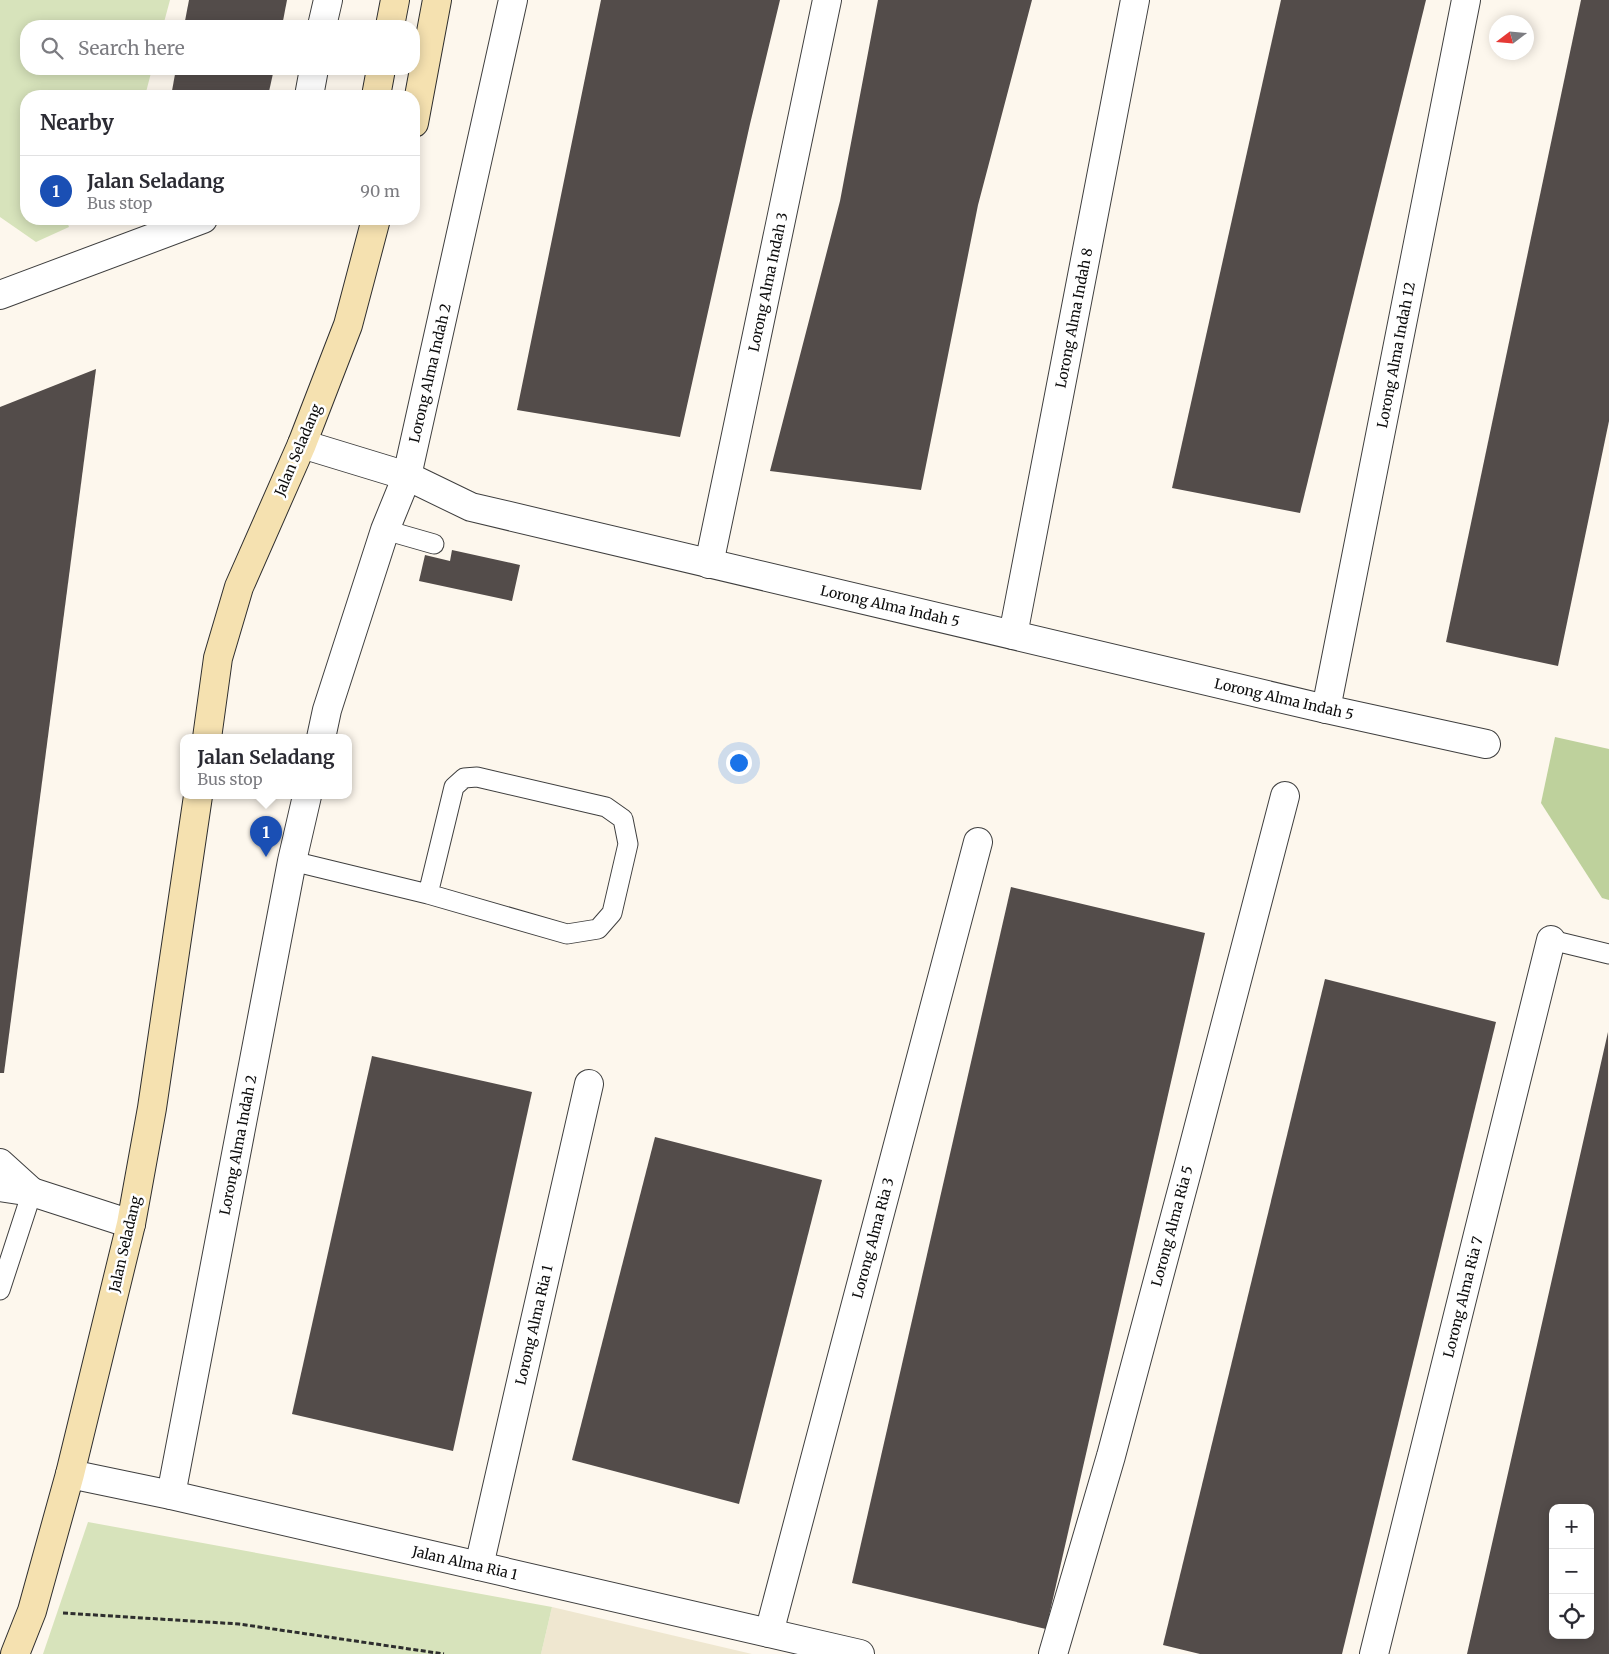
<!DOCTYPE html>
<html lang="en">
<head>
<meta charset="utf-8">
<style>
  body { margin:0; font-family:Merriweather,serif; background:#f7f7f7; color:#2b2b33 }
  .controls { position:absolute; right:15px; bottom:15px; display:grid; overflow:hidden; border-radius:10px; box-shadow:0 2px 12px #0003 }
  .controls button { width:45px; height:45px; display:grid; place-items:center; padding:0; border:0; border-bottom:1px solid #e1e1e2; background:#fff; color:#2b2b33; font:25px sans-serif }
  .compass { position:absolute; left:1489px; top:15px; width:45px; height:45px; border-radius:50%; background:#fff; box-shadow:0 2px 12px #0003; rotate:254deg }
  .you { position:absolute; left:738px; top:762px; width:18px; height:18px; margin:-12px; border:4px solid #fff; border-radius:50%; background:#1a73e8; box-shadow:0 0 0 8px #1a73e833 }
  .badge { display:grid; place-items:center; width:32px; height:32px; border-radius:50%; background:#2563eb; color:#fff; font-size:16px; font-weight:700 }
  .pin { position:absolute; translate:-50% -41px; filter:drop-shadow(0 1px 2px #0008) }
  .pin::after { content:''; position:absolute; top:26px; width:18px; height:15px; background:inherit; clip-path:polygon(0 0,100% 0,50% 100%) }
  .popup { position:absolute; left:180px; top:734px; width:172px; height:65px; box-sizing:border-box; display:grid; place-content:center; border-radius:10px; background:#fff; filter:drop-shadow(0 1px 4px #0005); font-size:16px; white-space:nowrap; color:#7c7c81 }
  .popup b { font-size:19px; color:#2b2b33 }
  .popup::after { content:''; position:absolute; left:50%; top:100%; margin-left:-10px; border:10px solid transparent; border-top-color:#fff }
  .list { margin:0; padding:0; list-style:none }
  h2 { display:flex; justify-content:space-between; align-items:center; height:65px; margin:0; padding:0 20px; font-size:21px }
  h2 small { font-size:16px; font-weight:400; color:#7c7c81 }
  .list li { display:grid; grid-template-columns:32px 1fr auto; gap:15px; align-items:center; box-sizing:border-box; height:70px; padding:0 20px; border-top:1px solid #e1e1e2 }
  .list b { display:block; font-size:19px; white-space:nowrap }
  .list p { margin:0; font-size:16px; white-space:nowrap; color:#7c7c81 }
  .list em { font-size:16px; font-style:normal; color:#7c7c81 }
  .icon { flex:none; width:28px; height:28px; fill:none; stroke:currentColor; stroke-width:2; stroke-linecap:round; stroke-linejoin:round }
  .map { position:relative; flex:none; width:1609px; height:1654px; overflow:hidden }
  .search { position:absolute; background:#fff; box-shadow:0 2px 12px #0003; left:20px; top:20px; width:400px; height:55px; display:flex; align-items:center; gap:12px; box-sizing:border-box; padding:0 18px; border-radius:20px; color:#7c7c81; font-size:19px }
  .panel { position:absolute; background:#fff; box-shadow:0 2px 12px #0003; left:20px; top:90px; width:400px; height:135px; border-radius:20px }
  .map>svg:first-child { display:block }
  .farmland { fill:#efe7d0 }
  .green { fill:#d7e3bb }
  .forest { fill:#bed19c }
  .building { fill:#534c4a; fill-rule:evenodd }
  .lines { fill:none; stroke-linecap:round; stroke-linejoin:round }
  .lane-casing { stroke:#3f3f3f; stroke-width:21 }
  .street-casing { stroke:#3f3f3f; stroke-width:30 }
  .secondary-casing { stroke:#2e2e2e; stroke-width:30 }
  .path { stroke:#2e2e2e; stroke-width:3; stroke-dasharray:5 2.5; stroke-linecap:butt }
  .lane { stroke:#fff; stroke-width:19 }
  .street { stroke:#fff; stroke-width:28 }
  .secondary { stroke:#f5e1b0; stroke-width:28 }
  .labels { text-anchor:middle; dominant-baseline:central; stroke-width:5; stroke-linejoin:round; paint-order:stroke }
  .street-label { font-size:14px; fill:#0c0c0c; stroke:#fff }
</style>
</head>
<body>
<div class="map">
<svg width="1609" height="1654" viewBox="0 0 1609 1654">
  <rect width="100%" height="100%" fill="#fdf7ed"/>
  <path class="farmland" d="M552,1607l200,47h-211z"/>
  <g class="green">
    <path d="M0,0h170l-7,26h-137v43h126l-7,27h-119v123h40l3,8 -33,15 -36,-25z"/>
    <path d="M88,1522l464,85 -11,47h-498z"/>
  </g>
  <path class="forest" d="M1555,737l54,12v151l-7,-2 -61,-95z"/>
  <g class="building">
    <path d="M189,0h98l-5,26h-98z"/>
    <path d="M601,0h179l-30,124 -70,313 -163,-27z"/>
    <path d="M878,0h154l-54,205 -57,285 -151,-19 70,-270z"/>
    <path d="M1281,0h145l-126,513 -128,-25z"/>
    <path d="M1581,0h28v421l-51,245 -112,-24z"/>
    <path d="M176,69h98l-6,27h-97z"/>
    <path d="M96,369l-92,704h-4v-666z"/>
    <path d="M452,550l68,15 -8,36 -93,-20 6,-26 25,6z"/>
    <path d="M1011,887l194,46 -159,696 -194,-46z"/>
    <path d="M1325,979l171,43 -154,632h-142l-37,-9z"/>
    <path d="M1608,1032l1,622h-142zM1553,1508h37v127h-37z"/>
    <path d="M372,1056l160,36 -79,359 -161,-37z"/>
    <path d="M655,1137l167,43 -83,324 -167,-44z"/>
  </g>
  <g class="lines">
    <defs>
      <g id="lane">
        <path d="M385,530l49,14"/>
        <path d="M292,861l136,33 139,40 31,-5 14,-16 16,-69 -5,-25 -17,-12 -129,-30 -13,1 -10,9 -26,107"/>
        <path d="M1551,940l58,14"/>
        <path d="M0,1290l32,-98"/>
      </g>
      <g id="street">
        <path d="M322,26l6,-26"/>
        <path d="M309,96l5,-27"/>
        <path d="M0,295l203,-76"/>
        <path d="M302,444l105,32 64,31 855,202 160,35"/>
        <path d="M709,564l118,-564"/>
        <path d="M1013,635l122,-635"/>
        <path d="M1326,709l140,-709"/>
        <path d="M321,738l6,-28 58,-180 22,-54 106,-476"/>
        <path d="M0,1163l32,29"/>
        <path d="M0,1187l32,5 99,32"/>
        <path d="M70,1474l101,21 689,159"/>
        <path d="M171,1495l121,-634 15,-65"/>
        <path d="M479,1566l110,-482"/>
        <path d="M769,1633l209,-791"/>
        <path d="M1053,1654l58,-198 78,-292 96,-368"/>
        <path d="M1374,1654l177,-714"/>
      </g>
      <g id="secondary">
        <path d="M390,26l5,-26"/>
        <path d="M376,96l5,-27"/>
        <path d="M414,123l23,-123"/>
        <path d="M207,738l11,-80 21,-71 63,-143 46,-119 28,-106"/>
        <path d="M15,1654l17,-43 38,-137 61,-250 21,-116 46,-312"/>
      </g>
    </defs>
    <use href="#lane" class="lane-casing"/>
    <use href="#street" class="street-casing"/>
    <use href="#secondary" class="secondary-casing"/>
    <path class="path" d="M63,1613l176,11 205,30"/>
    <use href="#lane" class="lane"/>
    <use href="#street" class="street"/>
    <use href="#secondary" class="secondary"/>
  </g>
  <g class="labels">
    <g class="street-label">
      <text transform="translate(768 282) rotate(-78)">Lorong Alma Indah 3</text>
      <text transform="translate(1074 318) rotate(-79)">Lorong Alma Indah 8</text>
      <text transform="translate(1396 355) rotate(-79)">Lorong Alma Indah 12</text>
      <text transform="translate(430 373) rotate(-77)">Lorong Alma Indah 2</text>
      <text transform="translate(298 450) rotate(-67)">Jalan Seladang</text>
      <text transform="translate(890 606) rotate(13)">Lorong Alma Indah 5</text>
      <text transform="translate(1284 699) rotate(13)">Lorong Alma Indah 5</text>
      <text transform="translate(238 1145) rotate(-79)">Lorong Alma Indah 2</text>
      <text transform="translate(1172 1226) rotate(-75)">Lorong Alma Ria 5</text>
      <text transform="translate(873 1238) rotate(-75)">Lorong Alma Ria 3</text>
      <text transform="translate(125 1244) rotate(-77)">Jalan Seladang</text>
      <text transform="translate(1463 1297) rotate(-76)">Lorong Alma Ria 7</text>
      <text transform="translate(534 1325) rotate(-77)">Lorong Alma Ria 1</text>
      <text transform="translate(465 1563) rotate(13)">Jalan Alma Ria 1</text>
    </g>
  </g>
</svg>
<div class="controls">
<button>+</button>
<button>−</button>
<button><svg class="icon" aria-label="locate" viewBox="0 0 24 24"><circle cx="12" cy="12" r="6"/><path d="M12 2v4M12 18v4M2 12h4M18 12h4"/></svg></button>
</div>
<svg class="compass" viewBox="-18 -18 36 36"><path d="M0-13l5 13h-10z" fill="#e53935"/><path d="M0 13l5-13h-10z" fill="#7c7c81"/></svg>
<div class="you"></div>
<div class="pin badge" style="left:266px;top:857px;background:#1a4fb4">1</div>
<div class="popup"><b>Jalan Seladang</b>Bus stop</div>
<div class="search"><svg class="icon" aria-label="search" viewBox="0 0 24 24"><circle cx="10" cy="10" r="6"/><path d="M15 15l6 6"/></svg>Search here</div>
<section class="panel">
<h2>Nearby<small></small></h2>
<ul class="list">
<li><span class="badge" style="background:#1a4fb4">1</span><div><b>Jalan Seladang</b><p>Bus stop</p></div><em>90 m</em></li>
</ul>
</section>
</div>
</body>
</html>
